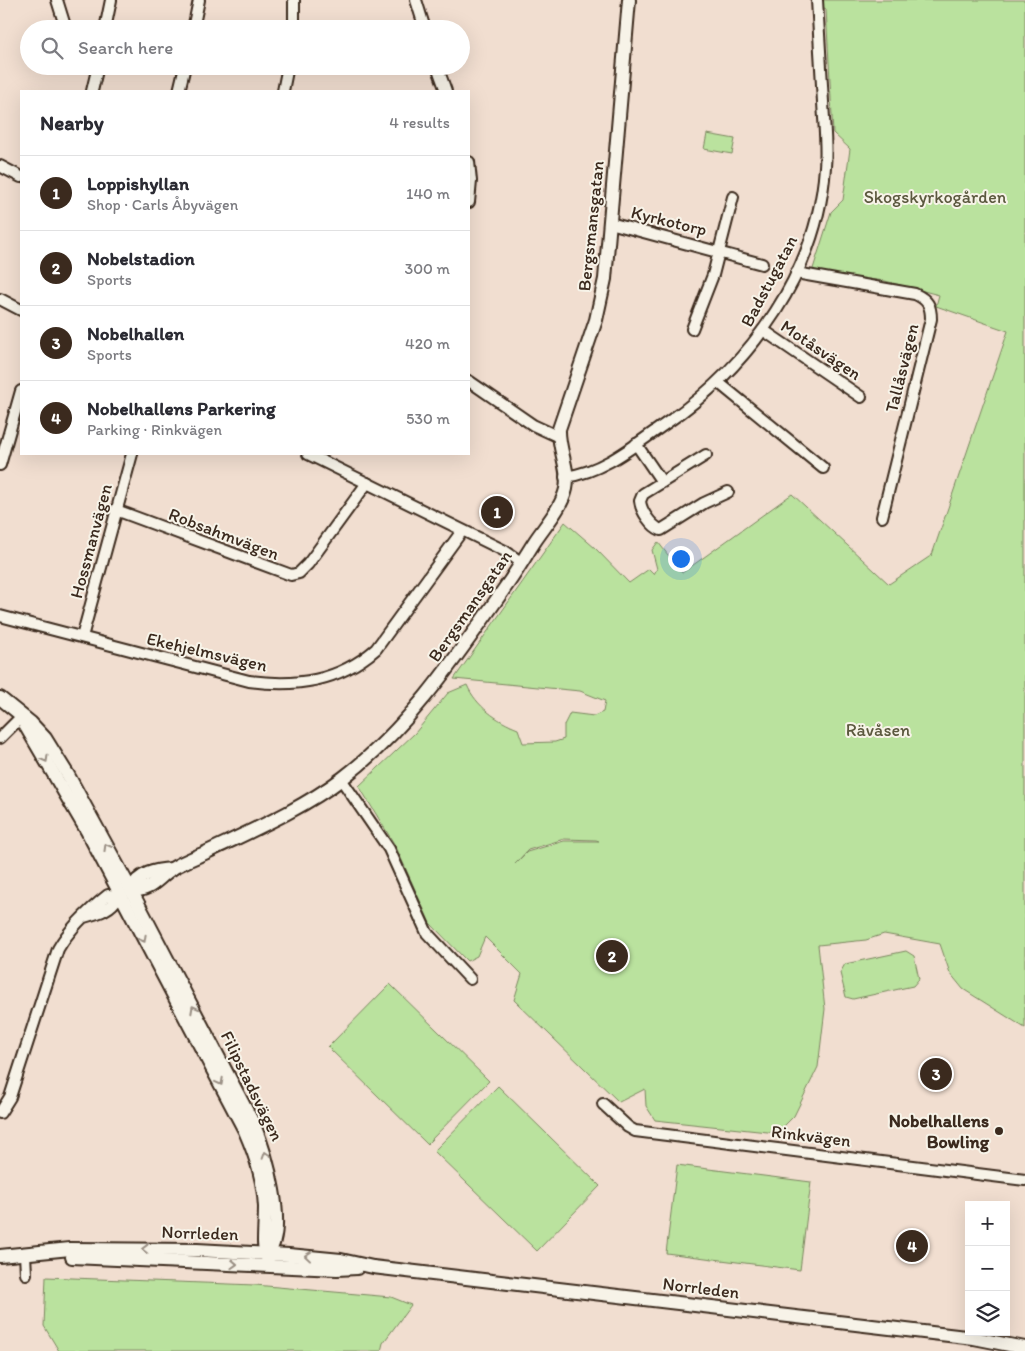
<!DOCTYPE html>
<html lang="en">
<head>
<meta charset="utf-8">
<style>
  body { margin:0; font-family:Itim,sans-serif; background:#f2f2f3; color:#2b2b33 }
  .controls { position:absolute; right:15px; bottom:15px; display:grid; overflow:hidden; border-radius:0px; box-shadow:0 5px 20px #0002 }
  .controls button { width:45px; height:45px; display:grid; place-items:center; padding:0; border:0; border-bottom:1px solid #e1e1e2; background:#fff; color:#2b2b33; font:25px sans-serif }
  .you { position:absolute; left:680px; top:558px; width:18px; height:18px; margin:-12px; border:4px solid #fff; border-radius:50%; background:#1a73e8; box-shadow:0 0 0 8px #1a73e833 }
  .badge { display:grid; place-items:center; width:32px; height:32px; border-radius:50%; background:#3b2a1e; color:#fff; font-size:16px; font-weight:700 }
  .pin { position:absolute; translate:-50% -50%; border:2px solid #fff; box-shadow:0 1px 5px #0006 }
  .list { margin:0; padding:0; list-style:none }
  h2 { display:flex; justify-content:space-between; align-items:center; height:65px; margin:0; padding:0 20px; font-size:21px }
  h2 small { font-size:16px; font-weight:400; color:#7c7c81 }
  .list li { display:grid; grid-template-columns:32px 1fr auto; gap:15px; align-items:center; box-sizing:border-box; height:75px; padding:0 20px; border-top:1px solid #e1e1e2 }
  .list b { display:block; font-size:19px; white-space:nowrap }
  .list p { margin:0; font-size:16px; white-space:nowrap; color:#7c7c81 }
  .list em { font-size:16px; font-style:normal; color:#7c7c81 }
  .icon { flex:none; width:28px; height:28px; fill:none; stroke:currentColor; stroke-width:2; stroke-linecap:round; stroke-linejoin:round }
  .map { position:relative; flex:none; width:1025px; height:1351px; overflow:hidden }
  .search { position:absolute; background:#fff; box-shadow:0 5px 20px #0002; left:20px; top:20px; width:450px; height:55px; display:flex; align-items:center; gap:12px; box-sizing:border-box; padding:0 18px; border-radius:28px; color:#7c7c81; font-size:19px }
  .panel { position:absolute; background:#fff; box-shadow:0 5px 20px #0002; left:20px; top:90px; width:450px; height:365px; border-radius:0px }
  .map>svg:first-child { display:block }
  .green { fill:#bae29e; stroke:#7a865e; fill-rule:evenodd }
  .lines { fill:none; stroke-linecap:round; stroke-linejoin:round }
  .minor-casing { stroke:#3b2a1e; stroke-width:14 }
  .tertiary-casing { stroke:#3b2a1e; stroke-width:16 }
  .minor { stroke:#f7f3e8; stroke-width:10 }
  .tertiary { stroke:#f7f3e8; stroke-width:12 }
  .oneway { stroke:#998e83 }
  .poi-dot { fill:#3b2a1e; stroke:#f7f3e8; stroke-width:2 }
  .labels { text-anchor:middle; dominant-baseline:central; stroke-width:4; stroke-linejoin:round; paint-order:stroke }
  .park-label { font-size:18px; fill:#5b583e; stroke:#f7f3e8 }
  .street-label { font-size:18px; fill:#3b2a1e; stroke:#f7f3e8 }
  .poi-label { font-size:18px; font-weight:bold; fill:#3b2a1e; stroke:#f7f3e8; text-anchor:end }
</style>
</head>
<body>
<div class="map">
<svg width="1025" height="1351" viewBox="0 0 1025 1351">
  <rect width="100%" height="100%" fill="#f1ded0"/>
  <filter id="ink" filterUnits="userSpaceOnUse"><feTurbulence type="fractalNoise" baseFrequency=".02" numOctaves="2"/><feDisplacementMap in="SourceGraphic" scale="10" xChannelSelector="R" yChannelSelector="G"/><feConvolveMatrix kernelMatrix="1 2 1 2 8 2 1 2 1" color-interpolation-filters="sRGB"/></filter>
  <g filter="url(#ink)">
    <g class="green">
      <path d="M823,0h202v1028l-62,-39 -13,-16 -10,-29 -56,-10 -18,6 -48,5 7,64 -7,58 -24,49 -17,17 -122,-13 -9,-14 -1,-17 -26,13 -105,-102 8,-26 -37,-37 -8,19 -10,5 -37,-38 -34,-76 -37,-61 56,-53 33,-40 19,-8c9,21 30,36 51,44l5,14 32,-1 9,-3v-14l6,-12 24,3 9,-4 2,-11 -25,-10 -126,-12 111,-157 30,26 34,35 20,-14 5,5 3,-5 -5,-19 6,-8 24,31 110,-79 97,90 43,-29 76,-224 -72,-25 3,-11 -54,-14 -73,-9 19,-60 12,-12 7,-51 -17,-16 -7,-124 -4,-2zM564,839l32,1 3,1h-35l-37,11 -12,12 13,-14z"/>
      <path d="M707,134l28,5 -3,15 -28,-5z"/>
      <path d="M906,951l8,5 5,23 -6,7 -60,13 -7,-2 -6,-24 5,-9z"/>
      <path d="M390,984l99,97 -62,63 -99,-97z"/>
      <path d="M498,1086l102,100 -63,65 -103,-100z"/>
      <path d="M677,1165l134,17 -11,88 -134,-17z"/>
      <path d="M46,1277l209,8 136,12 20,8 -28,38 -2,8h-322l-15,-25z"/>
    </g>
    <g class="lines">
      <defs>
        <g id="minor">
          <path d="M57,0l9,29"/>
          <path d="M294,0v29"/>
          <path d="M416,0l9,29"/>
          <path d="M105,29l6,-29"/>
          <path d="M193,29l6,-29"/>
          <path d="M437,66l9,25"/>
          <path d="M92,91l6,-25"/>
          <path d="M179,91l6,-25"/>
          <path d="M283,91l5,-25"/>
          <path d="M469,162l2,19 -2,21"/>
          <path d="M0,166l21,11"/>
          <path d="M610,223l152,41"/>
          <path d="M796,273l119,21c13,6 16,12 16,25l-49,198"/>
          <path d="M0,299l21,11"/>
          <path d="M692,329l21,-54 20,-78"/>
          <path d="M763,330l98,67"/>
          <path d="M469,381l64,44 26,12"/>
          <path d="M719,383l104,85"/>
          <path d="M636,444l26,38"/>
          <path d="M308,454l197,97 17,12"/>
          <path d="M706,455l-63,39 -3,7c1,10 11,25 21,29l43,-27 24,-11"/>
          <path d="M0,465l21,-74"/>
          <path d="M565,477c39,-5 71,-33 103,-55 84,-58 150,-151 157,-255 2,-22 -1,-43 -2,-65 -2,-34 -4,-68 -6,-102"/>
          <path d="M116,510l175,65 8,-2 9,-9 59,-81"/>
          <path d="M0,616l249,65c48,6 89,1 127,-32l86,-118"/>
          <path d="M82,637l50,-183"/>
          <path d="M0,738l21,-21"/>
          <path d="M341,779l48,70 38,84 43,46"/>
          <path d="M603,1104l25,23 7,4 390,49"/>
          <path d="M0,1113l10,-16 48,-148c12,-21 31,-39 50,-54l11,1c-8,14 -20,17 -35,21"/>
          <path d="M25,1254l1,20"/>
        </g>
        <g id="tertiary">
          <path d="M0,698l31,25 14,15 23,37 63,115 123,235c12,28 34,103 14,128"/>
          <path d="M25,725l62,106 158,300c11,25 19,49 20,76 0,12 -1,24 -1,35 0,8 4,14 4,23"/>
          <path d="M131,890c20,2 26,-12 42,-22 10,-6 23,-11 34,-16 46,-22 95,-43 136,-74 69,-53 116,-125 166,-196 9,-13 17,-27 26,-41 10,-15 27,-34 31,-52 4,-19 -8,-40 -7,-60l37,-109 9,-41 24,-279"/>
          <path d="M131,890c7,-17 25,-20 41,-21"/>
          <path d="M0,1256l70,-7 127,1 92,5 52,5 32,7 601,71 51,10"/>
          <path d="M72,1257l265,12 20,-1"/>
        </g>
      </defs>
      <use href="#minor" class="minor-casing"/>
      <use href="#tertiary" class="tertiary-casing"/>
      <use href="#minor" class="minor"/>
      <use href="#tertiary" class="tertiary"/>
    </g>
    <defs><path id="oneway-chevron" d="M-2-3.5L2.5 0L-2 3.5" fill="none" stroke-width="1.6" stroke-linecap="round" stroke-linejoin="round" transform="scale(1.25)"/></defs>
    <g class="oneway">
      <use href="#oneway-chevron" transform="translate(45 759) rotate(61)"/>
      <use href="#oneway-chevron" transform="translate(107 847) rotate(-120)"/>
      <use href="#oneway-chevron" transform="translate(143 939) rotate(61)"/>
      <use href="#oneway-chevron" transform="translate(194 1009) rotate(-118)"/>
      <use href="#oneway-chevron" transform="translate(220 1082) rotate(62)"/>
      <use href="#oneway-chevron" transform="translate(266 1155) rotate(-108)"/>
      <use href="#oneway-chevron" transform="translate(145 1249) rotate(-179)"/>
      <use href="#oneway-chevron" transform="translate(308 1256) rotate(-174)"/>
      <use href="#oneway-chevron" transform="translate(234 1264) rotate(2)"/>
    </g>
  </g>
  <circle class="poi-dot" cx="999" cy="1131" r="5"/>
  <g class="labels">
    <g class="park-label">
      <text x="935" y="197">Skogskyrkogården</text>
      <text x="878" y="730">Rävåsen</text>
    </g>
    <g class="street-label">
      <text transform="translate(669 221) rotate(14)">Kyrkotorp</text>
      <text transform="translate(591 226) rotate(-84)">Bergsmansgatan</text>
      <text transform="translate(769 281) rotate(-62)">Badstugatan</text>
      <text transform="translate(821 350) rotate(34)">Motåsvägen</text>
      <text transform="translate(902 368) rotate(-76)">Tallåsvägen</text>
      <text transform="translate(224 534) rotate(21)">Robsahmvägen</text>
      <text transform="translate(91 541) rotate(-75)">Hossmanvägen</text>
      <text transform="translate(470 606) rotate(-55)">Bergsmansgatan</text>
      <text transform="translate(207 652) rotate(13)">Ekehjelmsvägen</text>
      <text transform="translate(252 1086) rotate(64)">Filipstadsvägen</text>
      <text transform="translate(811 1136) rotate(7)">Rinkvägen</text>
      <text transform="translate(200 1233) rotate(2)">Norrleden</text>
      <text transform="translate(701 1288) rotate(7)">Norrleden</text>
    </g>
    <g class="poi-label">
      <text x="989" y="1121">Nobelhallens<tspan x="989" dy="21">Bowling</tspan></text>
    </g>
  </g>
</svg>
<div class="controls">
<button>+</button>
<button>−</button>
<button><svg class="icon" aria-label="layers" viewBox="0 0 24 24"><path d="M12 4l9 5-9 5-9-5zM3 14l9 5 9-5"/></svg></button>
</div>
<div class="you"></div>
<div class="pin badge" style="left:497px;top:512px">1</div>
<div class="pin badge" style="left:612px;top:956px">2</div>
<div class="pin badge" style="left:936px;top:1074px">3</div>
<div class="pin badge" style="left:912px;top:1246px">4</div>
<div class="search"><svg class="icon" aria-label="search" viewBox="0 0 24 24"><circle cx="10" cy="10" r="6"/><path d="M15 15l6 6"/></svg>Search here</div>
<section class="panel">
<h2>Nearby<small>4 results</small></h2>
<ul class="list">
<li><span class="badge">1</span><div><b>Loppishyllan</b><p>Shop · Carls Åbyvägen</p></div><em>140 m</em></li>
<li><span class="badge">2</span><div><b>Nobelstadion</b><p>Sports</p></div><em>300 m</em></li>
<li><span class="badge">3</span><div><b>Nobelhallen</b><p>Sports</p></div><em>420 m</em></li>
<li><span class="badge">4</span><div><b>Nobelhallens Parkering</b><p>Parking · Rinkvägen</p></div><em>530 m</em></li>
</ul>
</section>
</div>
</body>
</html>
